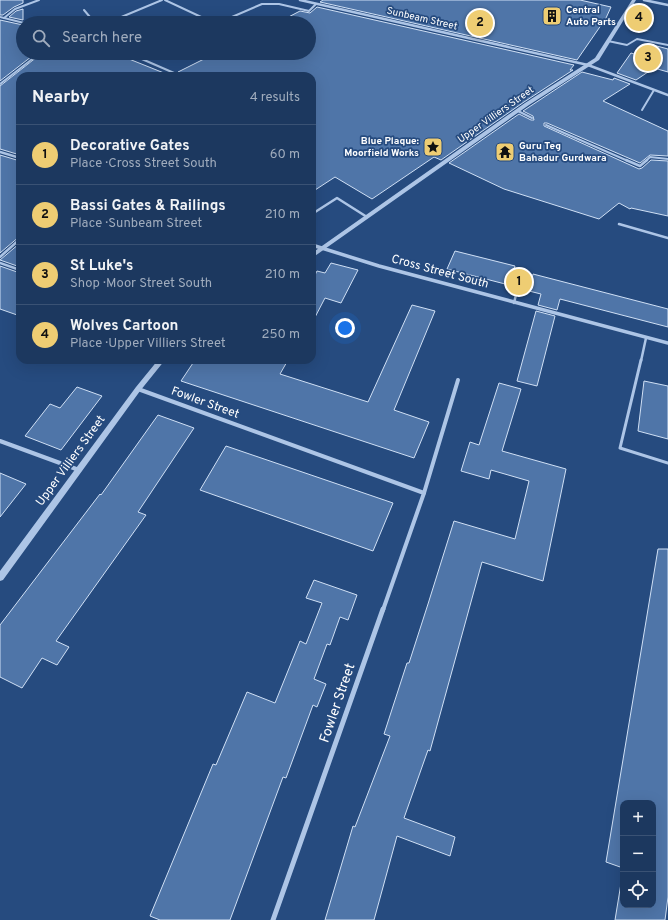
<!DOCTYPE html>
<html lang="en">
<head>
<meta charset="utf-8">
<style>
  body { margin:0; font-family:Overpass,sans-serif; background:#294368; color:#f1f3f6 }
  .controls { position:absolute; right:12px; bottom:12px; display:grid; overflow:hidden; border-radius:8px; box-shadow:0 4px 16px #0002 }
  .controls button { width:36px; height:36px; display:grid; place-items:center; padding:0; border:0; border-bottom:1px solid #3a5274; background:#1c385f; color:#f1f3f6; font:20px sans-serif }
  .you { position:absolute; left:345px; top:328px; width:14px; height:14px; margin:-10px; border:3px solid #fff; border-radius:50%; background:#1a73e8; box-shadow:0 0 0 6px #1a73e833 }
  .badge { display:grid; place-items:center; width:26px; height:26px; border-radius:50%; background:#eecd73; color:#111; font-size:13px; font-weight:700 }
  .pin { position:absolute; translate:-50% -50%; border:2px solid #fff; box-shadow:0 1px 4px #0006 }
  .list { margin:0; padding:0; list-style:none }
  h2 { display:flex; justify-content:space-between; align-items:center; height:52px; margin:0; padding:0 16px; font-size:17px }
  h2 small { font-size:13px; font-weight:400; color:#a0acbd }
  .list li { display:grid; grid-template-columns:26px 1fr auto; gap:12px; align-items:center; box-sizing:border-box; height:60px; padding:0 16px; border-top:1px solid #3a5274 }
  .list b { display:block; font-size:15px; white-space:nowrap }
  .list p { margin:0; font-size:13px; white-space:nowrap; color:#a0acbd }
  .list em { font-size:13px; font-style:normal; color:#a0acbd }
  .icon { flex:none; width:22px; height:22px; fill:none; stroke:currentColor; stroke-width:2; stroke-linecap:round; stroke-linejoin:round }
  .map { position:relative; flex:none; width:668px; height:920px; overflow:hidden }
  .search { position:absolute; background:#1c385f; box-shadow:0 4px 16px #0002; left:16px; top:16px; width:300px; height:44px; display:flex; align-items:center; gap:10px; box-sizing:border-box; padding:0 14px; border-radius:22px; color:#a0acbd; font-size:15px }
  .panel { position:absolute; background:#1c385f; box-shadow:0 4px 16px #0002; left:16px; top:72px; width:300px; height:292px; border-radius:12px }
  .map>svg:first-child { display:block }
  .building { fill:#4f75a8; stroke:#d0e0f5 }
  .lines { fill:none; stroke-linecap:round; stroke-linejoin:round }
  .service-far2 { stroke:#adc5e6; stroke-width:2 }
  .service-far1 { stroke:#adc5e6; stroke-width:2.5 }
  .service { stroke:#adc5e6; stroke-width:3 }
  .minor-far3 { stroke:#adc5e6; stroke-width:2.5 }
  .minor-far2 { stroke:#adc5e6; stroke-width:3.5 }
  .minor-far1 { stroke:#adc5e6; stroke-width:4 }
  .minor { stroke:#adc5e6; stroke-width:5 }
  .tertiary { fill:#adc5e6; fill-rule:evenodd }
  .labels { text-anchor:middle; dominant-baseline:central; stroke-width:3.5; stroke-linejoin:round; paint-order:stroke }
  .far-poi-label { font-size:10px; font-weight:bold; fill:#fff; stroke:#264b7f; text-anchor:start }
  .far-street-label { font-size:10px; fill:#fff; stroke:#264b7f }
  .street-label { font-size:12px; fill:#fff; stroke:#264b7f }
  .near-street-label { font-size:14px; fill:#fff; stroke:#264b7f }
</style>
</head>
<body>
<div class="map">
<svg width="668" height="920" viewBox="0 0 668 920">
  <rect width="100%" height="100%" fill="#264b7f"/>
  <g class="building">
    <path d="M0,0h23v3l-9,4 -11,8h-3z"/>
    <path d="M323,0h257l31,7 -5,11 -29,42 -257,-58z"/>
    <path d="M317,7l257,58 -4,5h3l-49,32 -83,58 -7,-3 -62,42 -37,-22 -23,15v-116h-129l-5,-4 38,-19h93v-30h-32l23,-12 10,2z"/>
    <path d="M23,9v11l-14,-3 7,-6z"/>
    <path d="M0,20l23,5v28h13l-36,28z"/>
    <path d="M649,44l19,5v23l-14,-4 -18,12 -19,-7 14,-20 10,3z"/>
    <path d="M42,53h72l55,22 -149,1v79l-20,-6v-63z"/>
    <path d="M582,72l31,8 1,-2 16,6 -27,17 65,30v25l-18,-1 -10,8 -93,-40h-3v3l95,43 3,-1 9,-8 17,1v55l-37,-8 -1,1 -11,-6 -20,16 -95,-30 -55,-26 70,-49 12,6h3l-1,-4 -10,-5z"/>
    <path d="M0,155l20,6v75l-20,17z"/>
    <path d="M20,243v24l-20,-7z"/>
    <path d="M455,251l60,15 -6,19 -62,-16z"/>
    <path d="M331,263l27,7 -17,33 -16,-5 -13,25v-42l5,-10 8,2z"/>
    <path d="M0,266l20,7v43l-20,-7z"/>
    <path d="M533,274l135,35v18l-108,-28 -3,11 -19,-5 3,-11 -12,-3z"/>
    <path d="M412,305l23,6 -41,99 35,12 -15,36 -233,-77 14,-21h93l-8,14 88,28z"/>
    <path d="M536,311l19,5 -18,70 -20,-5z"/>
    <path d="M644,381l24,5v53l-30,-8z"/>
    <path d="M499,383l22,6 -19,62 64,18 -23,112 -61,-19 -52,189 -2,-1 -24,68 51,19 -5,19 -53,-20 -23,84h-49l28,-94 2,1 35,-91 -6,-2 23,-71h2l19,-59 26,-83 61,18 14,-58 -38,-11 -2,9 -28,-8 9,-29 9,3z"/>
    <path d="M77,387l25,9 -41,54 -36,-14 25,-32 10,4z"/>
    <path d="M158,415l36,13 -56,84 8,3 -90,126 13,6 -12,18 -15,-7 -20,30 -22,-11v-52l100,-131 1,1z"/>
    <path d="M226,446l167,57 -20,48 -173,-61z"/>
    <path d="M0,473l26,11 -26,33z"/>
    <path d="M658,549h10v348l-3,23h-50l8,-49v34h30v-102h-30v65l-17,-6z"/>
    <path d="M314,580l43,15 -9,25 -8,-3 -10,28 -3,-1 -13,35 12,5 -9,23 -4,-2 -27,73 -3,-1 -53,143h-70l-10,-4 63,-152 3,1 31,-73 28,11 25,-62 6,3 16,-41 -16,-5z"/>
  </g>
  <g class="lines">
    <g class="service-far2">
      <path d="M165,0l49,23"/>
      <path d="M84,10l11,13"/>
      <path d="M0,17l24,6"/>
      <path d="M4,18l11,-9 24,-9"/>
      <path d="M107,23l55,-23"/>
      <path d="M218,23l44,-19h17l30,7 7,-7"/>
      <path d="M608,41l19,4 10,-6 31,6"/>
      <path d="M128,53l53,23"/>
      <path d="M0,84l40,-31"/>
      <path d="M642,110l12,-20"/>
      <path d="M518,111l14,7"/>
      <path d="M546,125l82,36"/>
      <path d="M646,161l4,-4 18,2"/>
    </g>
    <g class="service-far1">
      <path d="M626,160l14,6 7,-6"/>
      <path d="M312,214l25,-16 30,19"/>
      <path d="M619,224l49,14"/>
      <path d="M0,257l20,-18"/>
      <path d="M0,263l20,7"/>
      <path d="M514,303l5,-21"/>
      <path d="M641,361l5,-23"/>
    </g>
    <path class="service" d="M641,360l-21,88 48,15"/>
    <g class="minor-far3">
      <path d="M300,0l288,65 80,30"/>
      <path d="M644,0l24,5"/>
      <path d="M0,152l20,6"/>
    </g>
    <path class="minor-far2" d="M312,245l67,21 289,77"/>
    <g class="minor-far1">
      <path d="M138,389l286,104 -41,117"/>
      <path d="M0,441l79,29"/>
      <path d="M424,493l34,-113"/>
    </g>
    <path class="minor" d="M273,920l110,-311"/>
    <g class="tertiary">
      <path d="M632,0h4l-37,60 -70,45 -217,153v-5l213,-150 70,-45z"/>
      <path d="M158,360h7l-25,31 -137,189 -3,1v-10l136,-184z"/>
    </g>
  </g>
  <defs>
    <symbol id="building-square" viewBox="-11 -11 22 22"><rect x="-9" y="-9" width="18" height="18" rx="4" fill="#eecd73" stroke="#264b7f"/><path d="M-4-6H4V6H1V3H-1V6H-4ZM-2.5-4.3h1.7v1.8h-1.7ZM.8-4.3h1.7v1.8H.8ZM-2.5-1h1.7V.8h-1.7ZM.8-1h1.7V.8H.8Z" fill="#111"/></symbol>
    <symbol id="sight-square" viewBox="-11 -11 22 22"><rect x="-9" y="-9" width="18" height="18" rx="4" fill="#eecd73" stroke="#264b7f"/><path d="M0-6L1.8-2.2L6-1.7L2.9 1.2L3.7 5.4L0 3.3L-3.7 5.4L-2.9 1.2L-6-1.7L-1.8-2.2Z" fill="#111"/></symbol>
    <symbol id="temple-square" viewBox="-11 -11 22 22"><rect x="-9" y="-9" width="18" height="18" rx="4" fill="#eecd73" stroke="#264b7f"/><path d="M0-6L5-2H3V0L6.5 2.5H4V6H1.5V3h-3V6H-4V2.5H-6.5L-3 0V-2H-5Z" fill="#111"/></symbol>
  </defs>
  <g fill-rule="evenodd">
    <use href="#building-square" x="541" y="5" width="22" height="22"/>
    <use href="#sight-square" x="422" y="136" width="22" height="22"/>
    <use href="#temple-square" x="494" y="141" width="22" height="22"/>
  </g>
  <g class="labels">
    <g class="far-poi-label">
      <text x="566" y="10">Central<tspan x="566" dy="12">Auto Parts</tspan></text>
      <text x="419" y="141" text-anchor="end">Blue Plaque:<tspan x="419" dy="12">Moorfield Works</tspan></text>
      <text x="519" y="146">Guru Teg<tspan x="519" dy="12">Bahadur Gurdwara</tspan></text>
    </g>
    <g class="far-street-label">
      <text transform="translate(422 19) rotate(13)">Sunbeam Street</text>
      <text transform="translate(496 115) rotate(-35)">Upper Villiers Street</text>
    </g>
    <g class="street-label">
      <text transform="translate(440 272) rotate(15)">Cross Street South</text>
      <text transform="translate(205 403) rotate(20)">Fowler Street</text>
      <text transform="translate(71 461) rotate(-54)">Upper Villiers Street</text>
    </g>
    <g class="near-street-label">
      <text transform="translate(338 703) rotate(-71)">Fowler Street</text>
    </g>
  </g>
</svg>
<div class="controls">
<button>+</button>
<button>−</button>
<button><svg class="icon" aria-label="locate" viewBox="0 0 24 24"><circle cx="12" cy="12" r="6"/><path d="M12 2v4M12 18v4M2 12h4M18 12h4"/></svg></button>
</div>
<div class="you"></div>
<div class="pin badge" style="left:519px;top:282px">1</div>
<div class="pin badge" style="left:480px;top:23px">2</div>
<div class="pin badge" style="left:648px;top:58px">3</div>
<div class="pin badge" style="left:639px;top:18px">4</div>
<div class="search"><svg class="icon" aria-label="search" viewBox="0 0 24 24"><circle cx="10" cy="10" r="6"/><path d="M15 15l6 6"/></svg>Search here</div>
<section class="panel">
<h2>Nearby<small>4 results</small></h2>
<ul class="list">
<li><span class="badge">1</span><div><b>Decorative Gates</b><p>Place · Cross Street South</p></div><em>60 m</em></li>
<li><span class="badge">2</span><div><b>Bassi Gates &amp; Railings</b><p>Place · Sunbeam Street</p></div><em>210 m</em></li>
<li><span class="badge">3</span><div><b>St Luke's</b><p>Shop · Moor Street South</p></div><em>210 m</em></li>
<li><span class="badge">4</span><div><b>Wolves Cartoon</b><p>Place · Upper Villiers Street</p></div><em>250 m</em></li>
</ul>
</section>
</div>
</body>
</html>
